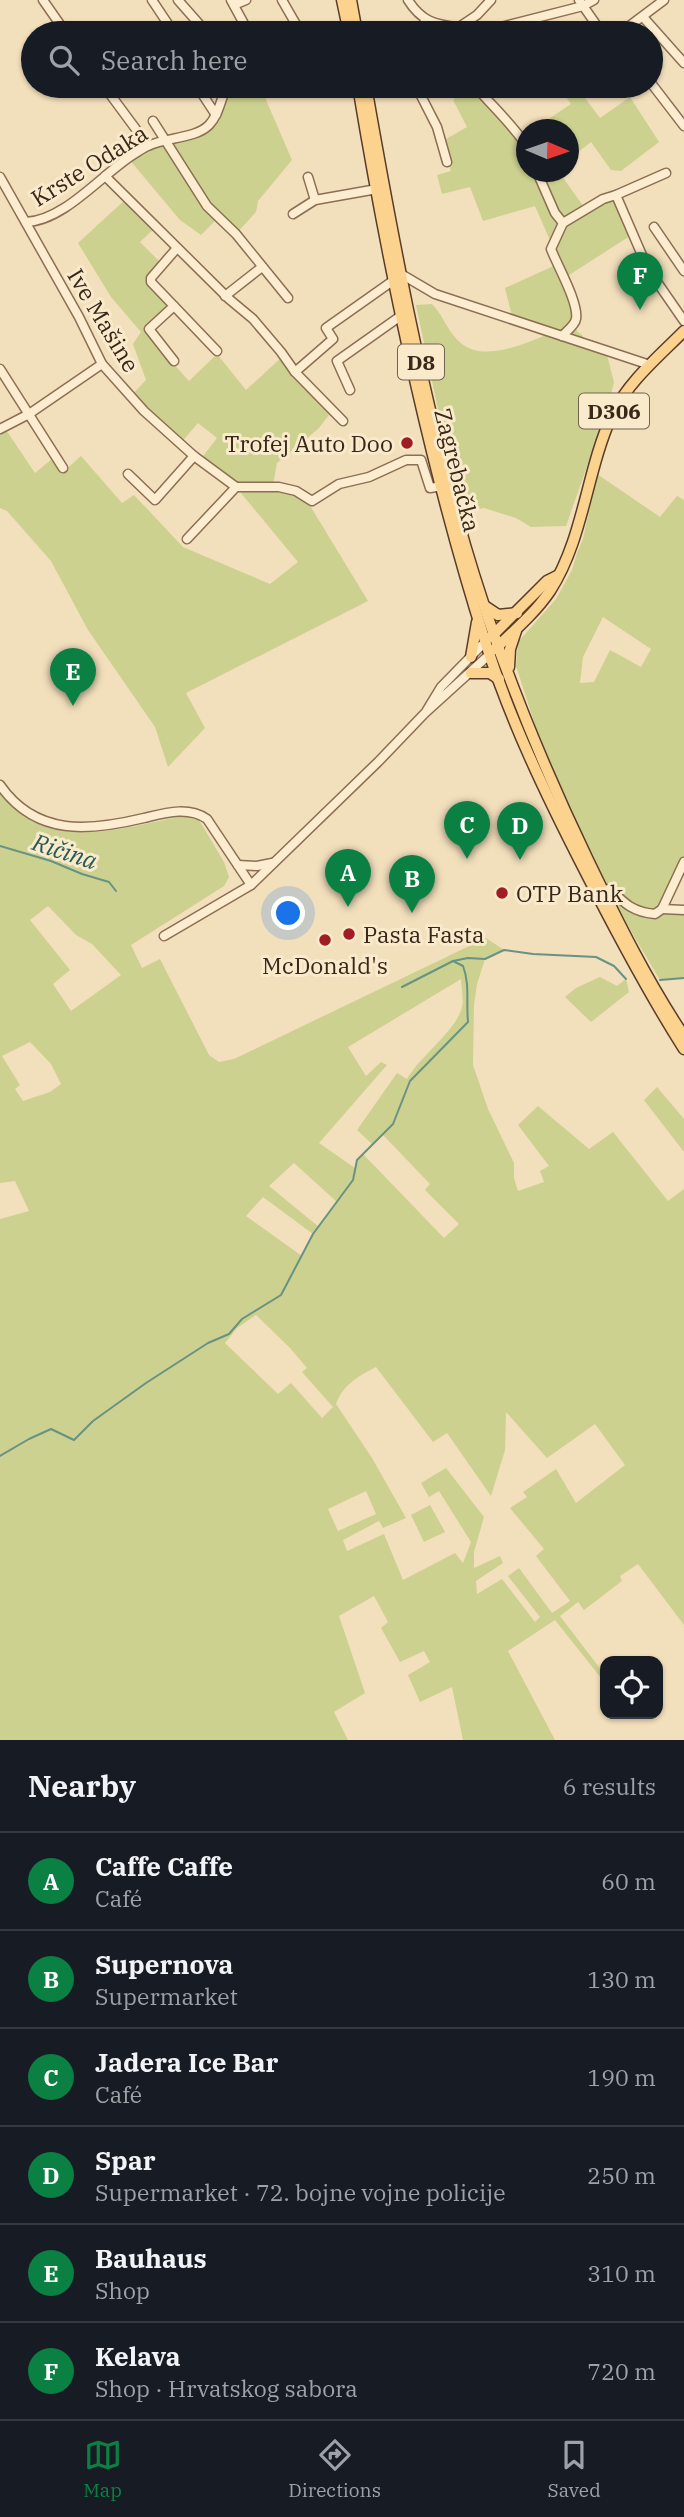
<!DOCTYPE html>
<html lang="en">
<head>
<meta charset="utf-8">
<style>
  body { margin:0; font-family:"IBM Plex Serif",serif; background:#242831; color:#f1f3f6 }
  .controls { position:absolute; right:21px; bottom:21px; display:grid; overflow:hidden; border-radius:14px; box-shadow:0 2px 5px #0004 }
  .controls button { width:63px; height:63px; display:grid; place-items:center; padding:0; border:0; border-bottom:2px solid #363941; background:#171b24; color:#f1f3f6; font:35px sans-serif }
  .compass { position:absolute; left:516px; top:119px; width:63px; height:63px; border-radius:50%; background:#171b24; box-shadow:0 2px 5px #0004; rotate:92deg }
  .you { position:absolute; left:289px; top:914px; width:24px; height:24px; margin:-18px; border:5px solid #fff; border-radius:50%; background:#1a73e8; box-shadow:0 0 0 10px #1a73e833 }
  .badge { display:grid; place-items:center; width:46px; height:46px; border-radius:50%; background:#0b8043; color:#fff; font-size:23px; font-weight:700 }
  .pin { position:absolute; translate:-50% -58px; filter:drop-shadow(0 2px 4px #0008) }
  .pin::after { content:''; position:absolute; top:37px; width:24px; height:21px; background:inherit; clip-path:polygon(0 0,100% 0,50% 100%) }
  .list { margin:0; padding:0; list-style:none }
  h2 { display:flex; justify-content:space-between; align-items:center; height:91px; margin:0; padding:0 28px; font-size:30px }
  h2 small { font-size:23px; font-weight:400; color:#9ea1a6 }
  .list li { display:grid; grid-template-columns:46px 1fr auto; gap:21px; align-items:center; box-sizing:border-box; height:98px; padding:0 28px; border-top:2px solid #363941 }
  .list b { display:block; font-size:26px; white-space:nowrap }
  .list p { margin:0; font-size:23px; white-space:nowrap; color:#9ea1a6 }
  .list em { font-size:23px; font-style:normal; color:#9ea1a6 }
  .icon { flex:none; width:38px; height:38px; fill:none; stroke:currentColor; stroke-width:2; stroke-linecap:round; stroke-linejoin:round }
  .map { position:relative; flex:none; width:684px; height:1740px; overflow:hidden }
  .search { position:absolute; background:#171b24; box-shadow:0 2px 5px #0004; left:21px; right:21px; top:21px; height:77px; display:flex; align-items:center; gap:18px; box-sizing:border-box; padding:0 24px; border-radius:38px; color:#9ea1a6; font-size:26px }
  .sheet { height:679px; background:#171b24 }
  nav { display:flex; justify-content:space-around; align-items:center; box-sizing:border-box; height:98px; border-top:2px solid #363941; background:#171b24; font-size:19px; color:#9ea1a6 }
  nav a { display:grid; justify-items:center; gap:4px }
  nav .on { color:#0b8043 }
  .map>svg:first-child { display:block }
  .green { fill:#cdd18f; fill-rule:evenodd }
  .lines { fill:none; stroke-linecap:round; stroke-linejoin:round }
  .stream { stroke:#679284; stroke-width:2 }
  .minor-casing { stroke:#8c6e54; stroke-width:11 }
  .major-casing { stroke:#593c29; stroke-width:13 }
  .minor { stroke:#fcedd0; stroke-width:8 }
  .major { stroke:#fbd38f; stroke-width:10 }
  .poi-dot { fill:#a11d26; stroke:#f9eacc; stroke-width:2.5 }
  .labels { text-anchor:middle; dominant-baseline:central; stroke-width:6; stroke-linejoin:round; paint-order:stroke }
  .shield { fill:#f9eacc; stroke:#73624f; stroke-width:2 }
  .shield-label { font-size:21px; font-weight:bold; fill:#39271a }
  .street-label { font-size:23px; fill:#39271a; stroke:#f9eacc }
  .poi-label { font-size:23px; fill:#39271a; stroke:#f9eacc; text-anchor:start }
  .water-label { font-size:24px; font-style:italic; fill:#285b55; stroke:#f9eacc }
</style>
</head>
<body>
<div class="map">
<svg width="684" height="1740" viewBox="0 0 684 1740">
  <rect width="100%" height="100%" fill="#f2dfbc"/>
  <g class="green">
    <path d="M227,86h33l32,74 -34,41 -2,11 -20,22 -17,-17 -18,18 -21,-15 -52,-62 80,-32z"/>
    <path d="M469,86h6l51,59v27h33l27,38 30,-15 17,39 -70,45 11,26 3,26 6,5 -4,6 27,9 8,31 -7,28 -41,116 -35,1 -15,-9 -32,-10 -14,3 -16,-37 -11,-41 -27,-128 16,-1c10,10 13,21 22,32 23,31 69,8 97,-3l-38,-13 -8,-32 55,-25 -25,-57 -52,15 -13,-34 -28,7 -5,-19 14,-4 -10,-29 26,-15 -14,-27z"/>
    <path d="M558,86h18l24,32 30,-21 29,45 -38,29 -10,-1 -20,-28 -18,14 -4,-8 -1,-18 -11,-1 -7,-11 21,-14z"/>
    <path d="M127,198l29,29 -16,15 20,20 -9,16 23,28 -30,25 45,50 28,-27 29,36 37,-34 50,54 -15,19 -41,34 -4,23 33,13 62,102 -182,92 19,35 -37,39 -13,-40 -67,-97 -37,-69 -44,-50 -7,-3v-79l4,-2 31,46 17,-14 10,14 19,-17 41,47 12,-8 49,52 87,37 28,-22 -62,-75 -36,-27 17,-22 -19,-15 -18,21 -50,-47 16,-17 -13,-36 8,-12 -30,-35 -33,-54z"/>
    <path d="M597,474l63,43 17,-21 7,4v376l-5,-2 -17,35 22,1v68l-24,2 -44,-74 -33,-69 -44,-100 -23,-71 2,-24 38,-43 16,-29 5,-17 6,-14zM603,617l48,32 -10,18 -31,-17 -16,32 -14,1 3,-26z"/>
    <path d="M0,789c7,9 15,22 25,28 48,30 108,8 159,-1l15,4 25,42 5,15 -5,9 -93,59 11,23 18,-9 49,96 10,7 15,-3 252,-121 18,12 -19,9 -8,25 -3,21 -1,60 15,44 26,54v15l4,13 26,-9 -4,-11 9,-5 -31,-41 20,-19 51,43 24,-17 55,69 16,-12v436l-46,-61 -18,12 2,5 -38,29 -6,-8 -18,14 45,59v8l-50,-63 -47,31 47,89h-92l-11,-53 -32,15 -12,-27 22,-13 -6,-11 -24,11 -19,-34 7,-6 -14,-26 -35,20 26,77 -31,19 14,28h-348v-521l29,-8 -14,-30 -15,2zM48,906l28,29 16,9 29,31 -50,36 -18,-27 17,-14 -40,-50zM461,979c0,8 3,20 1,28 -5,23 -42,49 -55,72l-10,-6 -40,57 15,14 11,-9 47,49 -5,6 34,34 -15,14 -81,-84 -6,6 -2,8 -36,-25 68,-78 -6,-3 -15,14 -18,-29zM30,1042l21,22 10,20 -11,8 -27,9 -8,-12 5,-4 -18,-29zM294,1163l43,39 -18,25 -50,-41zM263,1197l50,37 -11,22 -56,-40zM256,1315l34,33 17,20 -5,4 31,35 -11,11 -31,-35 -13,11 -53,-51 12,-15zM376,1367l57,75 14,-9 44,63 14,-46 1,-38 41,46 48,-34 30,41 -49,38 -20,-34 -33,23 4,5 -17,11 34,41 -8,7 34,45 -18,12 -33,-45 -11,8 32,41 -5,5 -33,-43 -25,15 -1,-13 27,-18 -3,-7 -26,12v-16l10,-35 -38,-49 -25,15 8,14 10,-6 32,51 -8,21 -8,-10 -52,27 -19,-46 -37,17 -4,-11 36,-19 4,7 23,-10 -34,-60 -36,-54c7,-19 22,-28 40,-37zM366,1491l10,23 -38,17 -10,-22z"/>
    <path d="M600,977l17,9 9,-7 3,13 -38,30 -26,-25 11,-9z"/>
    <path d="M657,1087l27,32v33l-40,-52z"/>
    <path d="M430,1505l15,27 -21,10 -13,-27z"/>
  </g>
  <g class="lines">
    <g class="stream">
      <path d="M0,846l51,15 31,13 27,8 7,9"/>
      <path d="M660,980l24,-2"/>
      <path d="M402,987l51,-26 15,-3 17,1 19,-9 29,4 63,3 18,9 12,13"/>
      <path d="M0,1456l29,-17 22,-10 23,11 19,-19 53,-38 62,-40 21,-9 13,-15 39,-24 32,-61 40,-54 4,-20 36,-36 17,-43 58,-59c-2,-20 2,-38 -5,-56l-10,-5"/>
    </g>
    <defs>
      <g id="minor">
        <path d="M43,0l23,33"/>
        <path d="M152,0l22,33"/>
        <path d="M178,0l29,33"/>
        <path d="M231,0l18,33"/>
        <path d="M282,0l19,33"/>
        <path d="M408,0c13,21 27,25 51,27"/>
        <path d="M491,0l-14,15 -18,12 22,5 102,-26 11,-6"/>
        <path d="M579,0l23,33"/>
        <path d="M234,5l12,-5"/>
        <path d="M643,17l41,46"/>
        <path d="M425,21l9,12"/>
        <path d="M620,33l44,-33"/>
        <path d="M651,83l33,43"/>
        <path d="M104,86l34,46"/>
        <path d="M197,86l19,29"/>
        <path d="M416,86l21,41 10,35"/>
        <path d="M475,86c17,20 36,37 51,59"/>
        <path d="M153,121l54,85 29,28 52,64"/>
        <path d="M537,172l18,41 8,10 40,-24 13,-4 32,74 36,52"/>
        <path d="M105,176l124,123 24,20 28,33 14,20 48,49"/>
        <path d="M0,177l79,140 23,47 42,47 50,45 42,31"/>
        <path d="M308,177l7,23"/>
        <path d="M616,195l50,-22"/>
        <path d="M293,214l22,-14 62,-11"/>
        <path d="M26,222c38,-1 76,-48 108,-68 5,-3 9,-6 14,-8 18,-9 47,-7 61,-21 10,-10 12,-27 18,-39"/>
        <path d="M654,227l30,44"/>
        <path d="M401,274l34,20 215,71"/>
        <path d="M225,296l37,-29"/>
        <path d="M174,306l43,45"/>
        <path d="M562,336c5,-5 13,-11 14,-17 3,-16 -19,-54 -25,-70l12,-26"/>
        <path d="M174,361l-25,-32 25,-23 -23,-24v-4l26,-30"/>
        <path d="M0,369l63,99"/>
        <path d="M295,372l38,-33 -7,-11 68,-48"/>
        <path d="M350,390l-13,-29 65,-46"/>
        <path d="M0,429l29,-15 73,-50"/>
        <path d="M128,474l27,26 39,-44"/>
        <path d="M236,487h43l17,4 16,10 27,-17 30,-7 37,-17h15l9,28 12,-2"/>
        <path d="M187,539l49,-52"/>
        <path d="M427,710l14,-23 44,-45"/>
        <path d="M0,785c36,52 90,46 144,33 21,-5 44,-12 63,1l44,66"/>
        <path d="M238,865l19,1 15,-3"/>
        <path d="M603,890l7,-1c15,15 23,23 45,25l7,-5 22,-47"/>
        <path d="M662,909l22,1"/>
        <path d="M164,936l87,-51 127,-123 47,-49 65,-59"/>
      </g>
      <g id="major">
        <path d="M342,0l7,33"/>
        <path d="M351,0l6,33"/>
        <path d="M358,86c31,187 70,375 127,555 25,79 61,154 99,228 31,61 63,122 100,180"/>
        <path d="M366,86c27,154 56,309 99,459 32,109 74,213 123,315 29,60 59,121 96,176"/>
        <path d="M486,607l12,8 19,-2"/>
        <path d="M491,637l56,-56 10,-5"/>
        <path d="M495,649c19,-18 40,-36 55,-58 34,-53 36,-119 62,-176 16,-33 46,-58 72,-84"/>
        <path d="M471,657l6,-35"/>
        <path d="M509,667l1,-18 6,-18"/>
        <path d="M471,673h19l9,6"/>
      </g>
    </defs>
    <use href="#minor" class="minor-casing"/>
    <use href="#major" class="major-casing"/>
    <use href="#minor" class="minor"/>
    <use href="#major" class="major"/>
  </g>
  <g class="poi-dot">
    <circle cx="407" cy="443" r="7"/>
    <circle cx="502" cy="893" r="7"/>
    <circle cx="349" cy="934" r="7"/>
    <circle cx="325" cy="940" r="7"/>
  </g>
  <g class="labels">
    <g class="shield">
      <rect x="398" y="344.5" width="46" height="35" rx="5"/>
      <rect x="579" y="393.5" width="70" height="35" rx="5"/>
    </g>
    <g class="shield-label">
      <text x="421" y="362">D8</text>
      <text x="614" y="411">D306</text>
    </g>
    <g class="street-label">
      <text transform="translate(89 165) rotate(-32)">Krste Odaka</text>
      <text transform="translate(104 320) rotate(59)">Ive Mašine</text>
      <text transform="translate(458 470) rotate(76)">Zagrebačka</text>
    </g>
    <g class="poi-label">
      <text x="393" y="443" text-anchor="end">Trofej Auto Doo</text>
      <text x="516" y="893">OTP Bank</text>
      <text x="363" y="934">Pasta Fasta</text>
      <text x="325" y="965" text-anchor="middle">McDonald's</text>
    </g>
    <g class="water-label">
      <text transform="translate(65 851) rotate(18)">Ričina</text>
    </g>
  </g>
</svg>
<div class="controls">
<button><svg class="icon" aria-label="locate" viewBox="0 0 24 24"><circle cx="12" cy="12" r="6"/><path d="M12 2v4M12 18v4M2 12h4M18 12h4"/></svg></button>
</div>
<svg class="compass" viewBox="-18 -18 36 36"><path d="M0-13l5 13h-10z" fill="#e53935"/><path d="M0 13l5-13h-10z" fill="#9ea1a6"/></svg>
<div class="you"></div>
<div class="pin badge" style="left:348px;top:907px">A</div>
<div class="pin badge" style="left:412px;top:913px">B</div>
<div class="pin badge" style="left:467px;top:859px">C</div>
<div class="pin badge" style="left:520px;top:860px">D</div>
<div class="pin badge" style="left:73px;top:706px">E</div>
<div class="pin badge" style="left:640px;top:310px">F</div>
<div class="search"><svg class="icon" aria-label="search" viewBox="0 0 24 24"><circle cx="10" cy="10" r="6"/><path d="M15 15l6 6"/></svg>Search here</div>
</div>
<section class="sheet">
<h2>Nearby<small>6 results</small></h2>
<ul class="list">
<li><span class="badge">A</span><div><b>Caffe Caffe</b><p>Café</p></div><em>60 m</em></li>
<li><span class="badge">B</span><div><b>Supernova</b><p>Supermarket</p></div><em>130 m</em></li>
<li><span class="badge">C</span><div><b>Jadera Ice Bar</b><p>Café</p></div><em>190 m</em></li>
<li><span class="badge">D</span><div><b>Spar</b><p>Supermarket · 72. bojne vojne policije</p></div><em>250 m</em></li>
<li><span class="badge">E</span><div><b>Bauhaus</b><p>Shop</p></div><em>310 m</em></li>
<li><span class="badge">F</span><div><b>Kelava</b><p>Shop · Hrvatskog sabora</p></div><em>720 m</em></li>
</ul>
</section>
<nav>
<a class="on"><svg class="icon" aria-label="map" viewBox="0 0 24 24"><path d="M3 6l6-2 6 2 6-2v14l-6 2-6-2-6 2zM9 4v14M15 6v14"/></svg>Map</a>
<a><svg class="icon" aria-label="directions" viewBox="0 0 24 24"><path d="M12 3l9 9-9 9-9-9zM9 14v-3h6M13 9l2 2-2 2"/></svg>Directions</a>
<a><svg class="icon" aria-label="saved" viewBox="0 0 24 24"><path d="M7 4h10v16l-5-4-5 4z"/></svg>Saved</a>
</nav>
</body>
</html>
